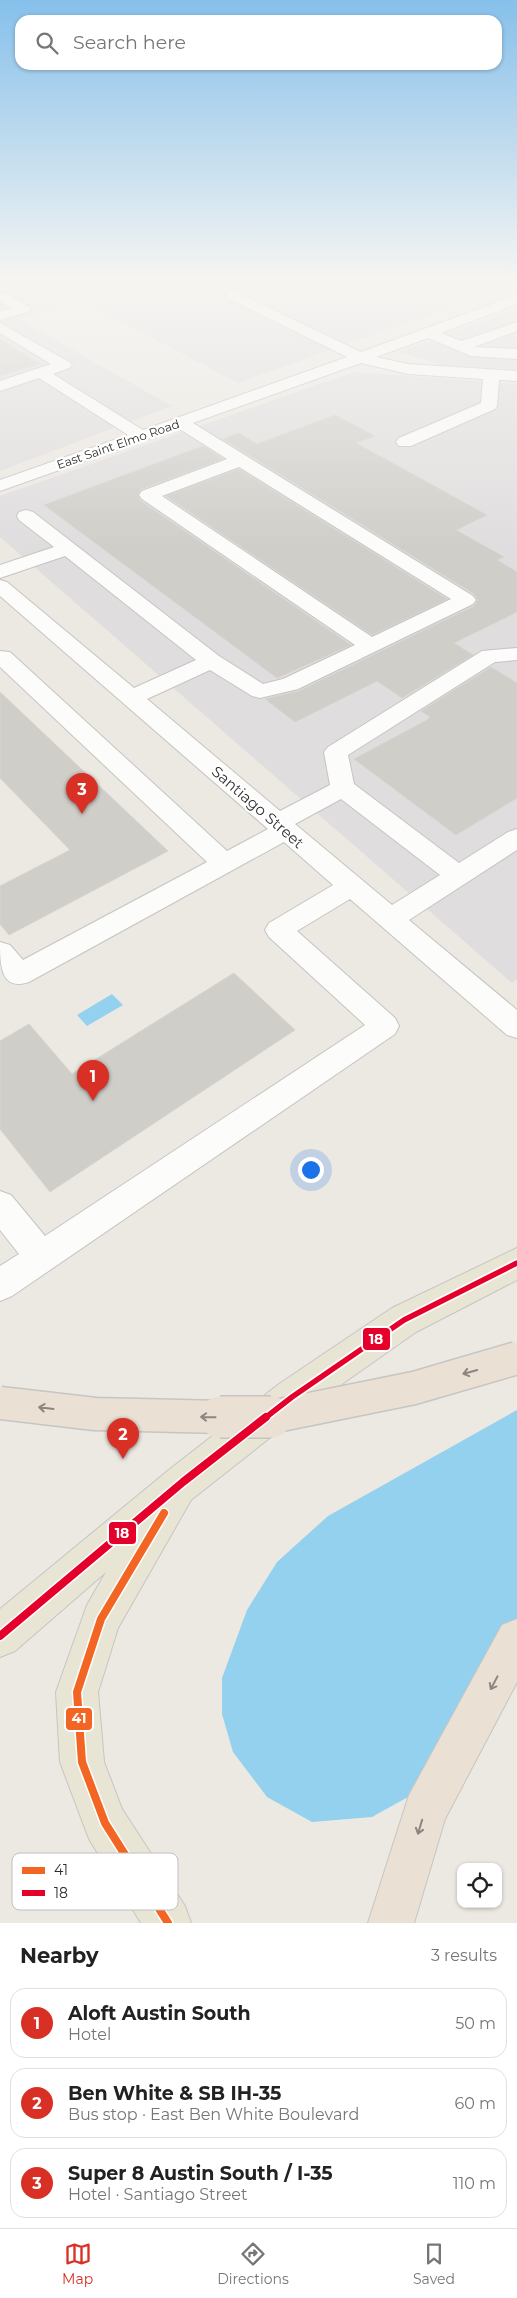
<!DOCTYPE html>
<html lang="en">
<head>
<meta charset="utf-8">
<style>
  body { margin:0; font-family:Montserrat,sans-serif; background:#f2f2f2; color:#222 }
  .controls { position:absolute; right:15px; bottom:15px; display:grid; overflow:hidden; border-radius:10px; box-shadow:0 1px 4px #0004 }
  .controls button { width:45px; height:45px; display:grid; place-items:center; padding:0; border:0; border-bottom:1px solid #e0e0e0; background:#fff; color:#222; font:25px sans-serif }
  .you { position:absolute; left:310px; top:1169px; width:18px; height:18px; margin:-12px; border:4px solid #fff; border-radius:50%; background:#1a73e8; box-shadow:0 0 0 8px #1a73e833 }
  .badge { display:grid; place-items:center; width:32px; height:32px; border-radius:50%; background:#d93025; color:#fff; font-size:16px; font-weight:700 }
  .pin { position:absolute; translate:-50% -41px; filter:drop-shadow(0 1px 2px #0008) }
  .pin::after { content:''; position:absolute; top:26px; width:18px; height:15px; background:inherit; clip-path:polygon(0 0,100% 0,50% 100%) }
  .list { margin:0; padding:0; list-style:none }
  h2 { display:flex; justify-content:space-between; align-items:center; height:65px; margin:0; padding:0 20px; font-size:21px }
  h2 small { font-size:16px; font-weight:400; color:#767676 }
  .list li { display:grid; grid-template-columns:32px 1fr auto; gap:15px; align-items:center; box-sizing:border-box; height:70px; margin:0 10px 10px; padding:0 10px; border:1px solid #e0e0e0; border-radius:15px }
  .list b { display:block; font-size:19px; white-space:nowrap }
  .list p { margin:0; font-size:16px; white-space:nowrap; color:#767676 }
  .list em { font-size:16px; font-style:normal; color:#767676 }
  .icon { flex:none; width:28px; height:28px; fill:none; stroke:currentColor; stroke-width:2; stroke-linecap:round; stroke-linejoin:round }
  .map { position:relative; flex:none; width:517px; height:1923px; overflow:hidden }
  .search { position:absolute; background:#fff; box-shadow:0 1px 4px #0004; left:15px; right:15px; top:15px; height:55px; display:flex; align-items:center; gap:12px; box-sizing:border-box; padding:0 18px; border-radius:15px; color:#767676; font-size:19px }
  .sheet { height:305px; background:#fff }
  nav { display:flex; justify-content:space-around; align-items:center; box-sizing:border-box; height:70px; border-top:1px solid #e0e0e0; background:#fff; font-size:14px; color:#767676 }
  nav a { display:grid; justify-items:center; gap:2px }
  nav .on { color:#d93025 }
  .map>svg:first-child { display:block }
  .industrial { fill:#e0ddde }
  .water { fill:#94d1ef }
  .building { fill:#d0cec9; stroke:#d7d4ce }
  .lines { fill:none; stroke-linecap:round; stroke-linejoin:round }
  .minor-casing { stroke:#c5c4c3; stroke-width:2 }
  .major-casing { stroke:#c6c5c3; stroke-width:2 }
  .highway-casing { stroke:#c6c5c3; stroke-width:2 }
  .minor { fill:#fcfcfb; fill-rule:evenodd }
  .major { fill:#e9e5d4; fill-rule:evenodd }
  .highway { fill:#eae0d4; fill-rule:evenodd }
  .highway-bridge-far1-casing { stroke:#c6c5c3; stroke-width:35; stroke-linecap:butt }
  .highway-bridge-casing { stroke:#c6c5c3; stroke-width:44; stroke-linecap:butt }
  .highway-bridge-far1 { stroke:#eae0d4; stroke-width:32 }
  .highway-bridge { stroke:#eae0d4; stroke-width:41 }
  .bus-1-casing { stroke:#fff; stroke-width:11 }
  .bus-2-far1-casing { stroke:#fff; stroke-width:9 }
  .bus-2-casing { stroke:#fff; stroke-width:11 }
  .bus-1 { stroke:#f26522; stroke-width:8 }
  .bus-2-far1 { stroke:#e4002b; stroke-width:5.5 }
  .bus-2 { stroke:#e4002b; stroke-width:8 }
  .oneway { stroke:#8c8680 }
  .labels { text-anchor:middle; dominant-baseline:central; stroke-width:4.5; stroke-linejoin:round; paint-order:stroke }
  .far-street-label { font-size:12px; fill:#2d2d2d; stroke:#fff }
  .street-label { font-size:15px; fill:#2d2d2d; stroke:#fff }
  .key { fill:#fff; stroke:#c0c0c0; stroke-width:1 }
  .key-label { font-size:14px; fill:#2d2d2d }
  .line-badge { stroke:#fff; stroke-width:2 }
  .badge-label { font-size:14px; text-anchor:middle; font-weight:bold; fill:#fff }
</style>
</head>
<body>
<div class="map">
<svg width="517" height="1923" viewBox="0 0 517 1923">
  <rect width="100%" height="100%" fill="#ece8e2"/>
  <g class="industrial">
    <path d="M0,279h517v4l-279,100 -157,-83 -63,19 154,87 -172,65z"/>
    <path d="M517,308v61l-75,-4 -42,-13z"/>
    <path d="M354,372l163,12v595l-5,4 -512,-446v-41z"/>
  </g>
  <g class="water">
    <path d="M112,994l11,11 -36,21 -10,-11z"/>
    <path d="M517,1410v266l-55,91 -90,50 -60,5 -45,-25 -34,-45 -11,-38v-36l25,-68 30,-48 51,-46z"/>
  </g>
  <g class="building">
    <path d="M0,339l40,25 -40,12z"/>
    <path d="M335,415l40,21 -19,7 131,72 -31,15 48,27 -7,3 20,12v40l-63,31 19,12 -71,43 -25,-17 -82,41 -30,-23 34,-8 175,-85 4,-6 -4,-6 -251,-155 16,-6 18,11z"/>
    <path d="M203,446l20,13 -82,30 -3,7 3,5 210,144 -74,33 -233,-173z"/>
    <path d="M239,469l208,130 -75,36 -206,-139z"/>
    <path d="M491,667l26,16v115l-61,37 -102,-76 73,-39 3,-3 -9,-6z"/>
    <path d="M0,692l168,159 -159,84 -9,-11v-38l70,-36 -70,-72z"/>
    <path d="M234,973l61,57 -245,162 -50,-63v-88l29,-17 43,50z"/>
  </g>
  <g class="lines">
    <defs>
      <g id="minor">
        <path d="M0,291l28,15 2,3 -2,3 -28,8v-9l11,-3 -11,-7z"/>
        <path d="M233,291l128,61 156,-57v9l-76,29 20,8 56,-19v9l-43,16 43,2v10l-46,-3 -43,-18 -52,19 32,7 109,7v10l-18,-1 -2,26 -2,3 -84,37h-12l-3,-4 3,-4 82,-35 2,-24 -75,-5 -47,-11 -168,60 280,173 3,4 -3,4 -175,85 -38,9 -8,-2 -42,-26 -63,29 133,112 50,-26 -6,-33 4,-5 154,-96 35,-3v12l-22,2 -147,93 6,29 105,79 49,-31 9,-3v21l-108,70 108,90v28l-10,-3 -157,-136 -53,32 98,87 4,8 -4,8 -383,262 -12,5v-35l19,-12 -19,-24v-39l11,4 34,41 320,-211 -96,-88 -4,-7 4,-7 64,-38 -49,-43 -255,140c-29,10 -29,-19 -29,-40l10,3 13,15 184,-98 -207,-195v-16l10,1 217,199 41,-22 -268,-233v-16l7,2 127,106 62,-28 -131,-104 -65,22v-13l54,-18 -35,-27 -2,-4 2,-4 7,-2 7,2 186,144 44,28 20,-5 72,-34 -213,-146 -3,-4 3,-4 85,-32 -49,-31 -178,63v-11l128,-45 -89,-57 -39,13v-10l51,-17 -51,-31v-10l69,39 3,3 -3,3 -16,6 90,56 204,-73 -119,-59 -2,-3 2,-3zM239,467l212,132 -79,38 -210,-141zM341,799l99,76 -48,30 -97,-81z"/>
      </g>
      <path id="major" d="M517,1248v32l-101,52 -111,78 -114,90 -73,128 -20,64 6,70 18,47 63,97 6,17h-50l-52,-84 -29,-77 -4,-70 31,-87 19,-33 -91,79 -15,6v-48l170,-140 109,-85 113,-76z"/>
      <path id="highway" d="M517,1619v63l-72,137 -31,104h-46l41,-128 93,-170z"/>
    </defs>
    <use href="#minor" class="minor-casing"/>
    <use href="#major" class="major-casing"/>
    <use href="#highway" class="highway-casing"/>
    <use href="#minor" class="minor"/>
    <use href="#major" class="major"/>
    <use href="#highway" class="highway"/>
    <defs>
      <path id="highway-bridge-far1" d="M0,1403l95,11 171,4 148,-30 103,-30"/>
      <path id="highway-bridge" d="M220,1417h51"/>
    </defs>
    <use href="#highway-bridge-far1" class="highway-bridge-far1-casing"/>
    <use href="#highway-bridge" class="highway-bridge-casing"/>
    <use href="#highway-bridge-far1" class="highway-bridge-far1"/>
    <use href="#highway-bridge" class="highway-bridge"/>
    <defs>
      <path id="bus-1" d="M164,1513l-63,106 -24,73 5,70 23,61 63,100"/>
      <path id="bus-2-far1" d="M265,1418l27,-21 112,-77 113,-57"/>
      <path id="bus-2" d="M0,1636l183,-154 83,-65"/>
    </defs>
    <use href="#bus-1" class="bus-1-casing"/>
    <use href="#bus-2-far1" class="bus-2-far1-casing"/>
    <use href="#bus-2" class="bus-2-casing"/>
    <use href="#bus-1" class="bus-1"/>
    <use href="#bus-2-far1" class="bus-2-far1"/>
    <use href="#bus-2" class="bus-2"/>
  </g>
  <defs><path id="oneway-shaft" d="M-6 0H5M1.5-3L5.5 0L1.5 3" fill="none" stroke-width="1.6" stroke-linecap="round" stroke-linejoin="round" transform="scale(1.25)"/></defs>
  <g class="oneway">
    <use href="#oneway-shaft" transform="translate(470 1372) rotate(164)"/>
    <use href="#oneway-shaft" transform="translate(46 1408) rotate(-173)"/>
    <use href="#oneway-shaft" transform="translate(208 1417) rotate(-179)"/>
    <use href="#oneway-shaft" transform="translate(494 1683) rotate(118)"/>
    <use href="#oneway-shaft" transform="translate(420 1827) rotate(107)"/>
  </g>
  <linearGradient id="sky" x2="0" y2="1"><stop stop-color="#86c0eb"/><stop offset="0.51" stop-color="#f6f5f2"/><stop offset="1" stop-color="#f6f5f2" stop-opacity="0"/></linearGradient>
  <rect width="517" height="548" fill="url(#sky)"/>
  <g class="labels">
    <g class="far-street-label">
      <text transform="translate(118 444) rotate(-19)">East Saint Elmo Road</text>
    </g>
    <g class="street-label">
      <text transform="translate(258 807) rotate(41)">Santiago Street</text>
    </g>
  </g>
  <rect x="12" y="1853" width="166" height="57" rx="8" class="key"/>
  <rect x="22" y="1867" width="23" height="7" fill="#f26522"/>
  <rect x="22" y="1890" width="23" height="6" fill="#e4002b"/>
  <g class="key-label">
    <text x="54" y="1875">41</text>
    <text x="54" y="1898">18</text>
  </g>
  <g class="line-badge">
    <rect x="362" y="1327" width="29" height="24" rx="5" fill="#e4002b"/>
    <rect x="108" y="1521" width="29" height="24" rx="5" fill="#e4002b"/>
    <rect x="65" y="1707" width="28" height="24" rx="5" fill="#f26522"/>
  </g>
  <g class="badge-label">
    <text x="376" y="1344">18</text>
    <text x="122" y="1538">18</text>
    <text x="79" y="1723">41</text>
  </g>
</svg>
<div class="controls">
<button><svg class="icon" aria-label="locate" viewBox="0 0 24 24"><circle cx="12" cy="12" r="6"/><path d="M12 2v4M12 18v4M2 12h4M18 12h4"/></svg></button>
</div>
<div class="you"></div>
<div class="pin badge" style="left:93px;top:1101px">1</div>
<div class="pin badge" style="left:123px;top:1459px">2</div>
<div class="pin badge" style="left:82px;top:814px">3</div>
<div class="search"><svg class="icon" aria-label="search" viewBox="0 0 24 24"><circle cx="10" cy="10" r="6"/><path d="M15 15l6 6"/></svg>Search here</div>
</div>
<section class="sheet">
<h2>Nearby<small>3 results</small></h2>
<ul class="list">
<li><span class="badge">1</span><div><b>Aloft Austin South</b><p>Hotel</p></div><em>50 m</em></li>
<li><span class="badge">2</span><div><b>Ben White &amp; SB IH-35</b><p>Bus stop · East Ben White Boulevard</p></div><em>60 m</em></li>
<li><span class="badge">3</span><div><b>Super 8 Austin South / I-35</b><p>Hotel · Santiago Street</p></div><em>110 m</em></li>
</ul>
</section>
<nav>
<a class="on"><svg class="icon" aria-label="map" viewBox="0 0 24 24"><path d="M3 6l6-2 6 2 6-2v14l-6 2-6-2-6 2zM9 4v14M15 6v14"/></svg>Map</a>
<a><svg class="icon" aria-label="directions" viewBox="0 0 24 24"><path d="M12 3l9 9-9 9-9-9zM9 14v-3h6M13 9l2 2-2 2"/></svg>Directions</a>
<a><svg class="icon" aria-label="saved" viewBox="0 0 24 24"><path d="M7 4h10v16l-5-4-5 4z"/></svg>Saved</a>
</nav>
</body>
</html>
